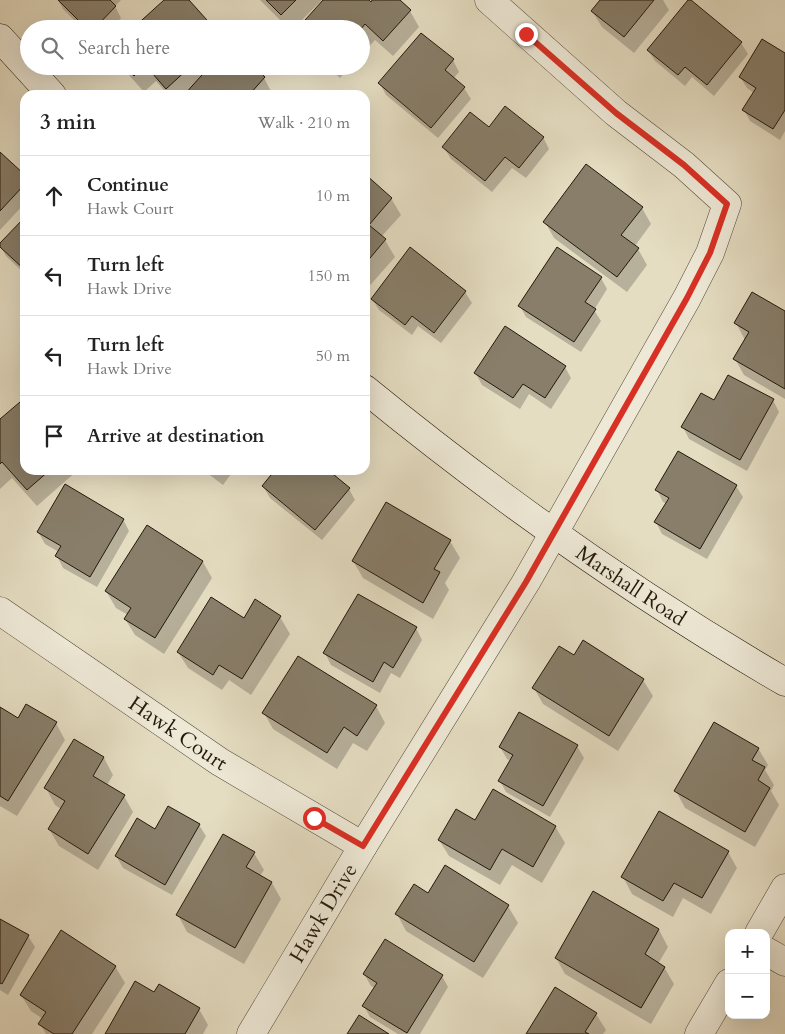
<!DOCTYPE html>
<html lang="en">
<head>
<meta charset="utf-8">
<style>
  body { margin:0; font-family:Cardo,serif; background:#f6f6f6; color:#222 }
  .controls { position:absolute; right:15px; bottom:15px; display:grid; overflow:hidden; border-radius:10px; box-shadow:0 5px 20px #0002 }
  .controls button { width:45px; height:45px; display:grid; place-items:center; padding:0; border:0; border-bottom:1px solid #e0e0e0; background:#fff; color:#222; font:25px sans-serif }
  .stop { position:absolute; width:15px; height:15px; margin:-11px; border:4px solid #d93025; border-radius:50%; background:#fff }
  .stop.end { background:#d93025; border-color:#fff; box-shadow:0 1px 5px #0008 }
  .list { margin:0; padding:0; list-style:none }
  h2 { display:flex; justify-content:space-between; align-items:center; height:65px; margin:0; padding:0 20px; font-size:21px }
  h2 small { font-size:16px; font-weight:400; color:#767676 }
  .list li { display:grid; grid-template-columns:32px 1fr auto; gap:15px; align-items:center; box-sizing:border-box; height:80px; padding:0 20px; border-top:1px solid #e0e0e0 }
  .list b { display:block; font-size:19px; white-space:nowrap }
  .list p { margin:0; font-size:16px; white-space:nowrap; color:#767676 }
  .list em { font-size:16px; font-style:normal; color:#767676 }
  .icon { flex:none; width:28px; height:28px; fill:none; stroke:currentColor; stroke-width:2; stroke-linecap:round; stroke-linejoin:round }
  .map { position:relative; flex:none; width:785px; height:1034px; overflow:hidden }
  .search { position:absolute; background:#fff; box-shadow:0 5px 20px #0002; left:20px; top:20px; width:350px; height:55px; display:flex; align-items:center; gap:12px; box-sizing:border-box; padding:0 18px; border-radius:28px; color:#767676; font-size:19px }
  .panel { position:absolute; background:#fff; box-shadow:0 5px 20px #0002; left:20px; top:90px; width:350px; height:385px; border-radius:15px }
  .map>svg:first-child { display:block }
  .shadow { fill:#0003 }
  .building { fill:#887e6a; stroke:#23180b }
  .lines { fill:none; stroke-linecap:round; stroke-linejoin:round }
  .street-casing { stroke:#544939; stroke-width:29 }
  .secondary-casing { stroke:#23180b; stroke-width:29 }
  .street { stroke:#eee9d7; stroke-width:28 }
  .secondary { stroke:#eee9d7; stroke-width:28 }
  .route { stroke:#d93025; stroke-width:6 }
  .labels { text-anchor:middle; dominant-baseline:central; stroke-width:4; stroke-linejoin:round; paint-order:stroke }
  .street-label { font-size:21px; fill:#23180b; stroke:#eee9d7 }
</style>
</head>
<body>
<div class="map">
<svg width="785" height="1034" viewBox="0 0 785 1034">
  <rect width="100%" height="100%" fill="#e5ddc2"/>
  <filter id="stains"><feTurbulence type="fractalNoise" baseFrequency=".004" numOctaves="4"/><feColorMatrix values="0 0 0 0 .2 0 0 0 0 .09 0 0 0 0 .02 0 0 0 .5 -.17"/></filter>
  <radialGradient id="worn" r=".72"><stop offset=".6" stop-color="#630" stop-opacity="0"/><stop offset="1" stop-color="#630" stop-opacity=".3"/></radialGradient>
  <g class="shadow">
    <path d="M58,0h63l-6,6 6,12 -10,11h-28l-20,-20z"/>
    <path d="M260,0h62l-29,29h-4z"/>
    <path d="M325,0h42l4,3 3,-3h24l12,11 9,16 -26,29 -18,-16 -14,15v-26h-62z"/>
    <path d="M601,0h62l6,10 -35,43 -32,-26 -10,-16z"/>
    <path d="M690,0l51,43 7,11 -34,42 -22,-19 -7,9 -30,-25 -7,-11z"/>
    <path d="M785,55v76l-5,9 -30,-19 -6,-11 10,-17 -7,-5 -7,-11z"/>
    <path d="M453,60l6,12 -6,7 11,9 7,11 -33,39 -52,-43 -6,-11z"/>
    <path d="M121,66h130l13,12 9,17h-105l-12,-14 -12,11z"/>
    <path d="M327,66h24l-11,12z"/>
    <path d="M489,129l54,8 6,12 -23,29 -14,-10 -20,24 -41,-33 -7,-11z"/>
    <path d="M0,153l25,23v27l-25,27z"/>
    <path d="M365,176l26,22 10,17 -20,22 4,3 10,17 -30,34z"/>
    <path d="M642,208l9,16 -16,22 3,3 9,16 -20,27 -73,-54 -9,-16z"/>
    <path d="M25,218v56l-19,-18 -6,-11z"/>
    <path d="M601,278l6,11 -13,21 7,11 -20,31 -55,-35 -6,-11z"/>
    <path d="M465,292l7,11 -31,40 -23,-17 -6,9 -33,-25 -7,-11z"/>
    <path d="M785,312v87l-41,-24 -9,-16 10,-19 -9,-17z"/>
    <path d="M565,367l6,11 -20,31 -22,-15 -9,15 -38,-24 -6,-11z"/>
    <path d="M773,400l6,12 -32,59 -58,-32 -6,-12z"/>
    <path d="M25,410v60h53l-41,36 -25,-28 -12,11v-68z"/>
    <path d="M203,470h31l-11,15z"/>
    <path d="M277,470h61l1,2 -4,5 14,12 6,11 -33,40 -52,-42 -7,-12z"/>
    <path d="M736,486l7,11 -36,62 -45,-25 -6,-12 11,-18 -4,-2 -6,-12z"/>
    <path d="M386,504l64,37 10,17 -15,25 4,7 -16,29 -70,-41 -10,-17z"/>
    <path d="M123,519l6,12 -32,56 -34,-19 -6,-12 2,-4 -14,-8 -7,-12z"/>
    <path d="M203,562l9,16 -48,76 -29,-19 -10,-16 3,-4 -12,-7 -10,-17z"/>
    <path d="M256,601l24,16 10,17 -39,61 -22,-15 -7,10 -34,-22 -10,-16 66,-32z"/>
    <path d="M416,628l6,12 -22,38 -9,-5 -11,20 -49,-28 -6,-12z"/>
    <path d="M575,657l68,23 10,16 -35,55 -75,-47 -9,-16z"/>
    <path d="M376,706l9,17 -18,28 -14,-8 -16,26 -64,-40 -9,-16z"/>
    <path d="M0,708l18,11 38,4 9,17 -48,76 -17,-10z"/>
    <path d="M75,741l29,17 9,17 -6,10 17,11 9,16 -35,58 -39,-24 -10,-17 12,-20 -6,-4 -9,-17z"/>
    <path d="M577,746l7,12 -34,59 -44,-25 -6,-11 11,-20 -4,-2 -7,-12z"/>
    <path d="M758,748l10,17 -3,5 9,15 -3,6 8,14 -24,42 -70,-39 -9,-17z"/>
    <path d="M476,822l79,4 10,17 -23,40 -30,-18 -12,20 -51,-29 -10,-16z"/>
    <path d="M199,825l7,11 -34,59 -49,-27 -7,-12 40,-25z"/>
    <path d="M728,852l9,16 -26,46 -28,-16 -10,19 -41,-23 -9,-17z"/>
    <path d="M254,853l10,17 -4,6 12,7 9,16 -37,65 -57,-32 -9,-17z"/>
    <path d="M594,893l65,37 9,17 -10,17 6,3 10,17 -23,40 -86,-50 -9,-16z"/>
    <path d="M429,894l79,12 10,17 -35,55 -77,-47 -9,-17z"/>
    <path d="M0,920l28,16 7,11 -27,48 -8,-5z"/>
    <path d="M115,966l10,17 -33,51h-46l-6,-10 3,-5 -12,-8 -10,-16z"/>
    <path d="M364,974l78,2 6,11 -28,47h-22l-28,-17 -6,-11 11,-18 -4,-2z"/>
    <path d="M155,994l44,15 9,16 -5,9h-97z"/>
    <path d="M596,1014l10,16 -3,4h-76z"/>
  </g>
  <g class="building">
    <path d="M58,0h52l6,6 -22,23h-7z"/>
    <path d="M164,0h25l26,29h-83z"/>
    <path d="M266,0h30l-15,15z"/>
    <path d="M323,0h46l2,2 1,-2h28l11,10 -28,31 -18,-17 -4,5h-64z"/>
    <path d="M600,0h54l-30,37 -33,-26z"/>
    <path d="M688,0h3l51,42 -35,43 -22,-18 -7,8 -31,-25z"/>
    <path d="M421,33l33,26 -9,11 20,17 -34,41 -53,-45z"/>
    <path d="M762,39l23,14v57l-12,19 -31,-19 14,-22 -17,-11z"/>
    <path d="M125,66h19l-10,10z"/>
    <path d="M146,66h45l-25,23z"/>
    <path d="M210,66h43l12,11 -16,18h-65z"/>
    <path d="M505,106l39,31 -25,31 -14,-11 -20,24 -43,-34 28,-35 19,15z"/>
    <path d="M0,152l25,23v9l-25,27z"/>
    <path d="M586,164l57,43 -22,28 18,13 -22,29 -74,-55z"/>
    <path d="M365,174l27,24 -23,27 17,14 -21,25z"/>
    <path d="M25,217v53l-25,-23v-4z"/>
    <path d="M410,247l56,44 -32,42 -22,-17 -7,9 -34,-26z"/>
    <path d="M557,247l45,30 -17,25 11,7 -22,33 -56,-36z"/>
    <path d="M752,292l33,19v78l-52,-30 16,-27 -15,-9z"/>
    <path d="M505,326l61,40 -21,32 -22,-14 -10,14 -39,-25z"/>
    <path d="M728,375l46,24 -34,61 -59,-33 20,-34 13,7z"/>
    <path d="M20,402l5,6v62h25l-23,20 -25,-28 -2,2v-45z"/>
    <path d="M678,451l59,34 -37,64 -46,-27 15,-24 -14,-8z"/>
    <path d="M275,470h53l22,18 -35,42 -53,-44z"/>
    <path d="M65,484l59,35 -34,58 -35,-21 6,-10 -24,-14z"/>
    <path d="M386,502l65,38 -17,29 6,3 -17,31 -71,-42z"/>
    <path d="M147,525l56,36 -48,77 -31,-19 7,-11 -26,-17z"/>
    <path d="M358,594l59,33 -24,41 -9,-6 -11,20 -50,-29z"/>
    <path d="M211,597l33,21 11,-19 26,17 -39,63 -23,-14 -6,10 -36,-23z"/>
    <path d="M583,640l61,39 -35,57 -77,-48 27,-42 15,9z"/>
    <path d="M298,656l79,49 -20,31 -13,-9 -17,26 -65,-40z"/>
    <path d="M26,704l31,18 -49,79 -8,-5v-89l18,11z"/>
    <path d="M519,712l59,33 -35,61 -45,-25 15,-26 -14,-8z"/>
    <path d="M714,722l45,26 -7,12 13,7 -7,13 12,8 -25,44 -71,-41z"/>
    <path d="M74,739l30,18 -11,19 32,19 -37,59 -40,-25 17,-28 -21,-13z"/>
    <path d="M493,789l63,37 -23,41 -31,-18 -12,21 -52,-30 18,-31 19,11z"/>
    <path d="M168,806l32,18 -35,61 -50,-29 22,-38 18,11z"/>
    <path d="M659,811l70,40 -27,47 -28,-15 -11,18 -42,-24z"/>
    <path d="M223,834l32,18 -9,15 26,15 -37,66 -59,-33z"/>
    <path d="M445,865l64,40 -35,57 -79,-48 19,-30 14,9z"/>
    <path d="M593,891l66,38 -14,25 20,13 -24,41 -86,-50z"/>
    <path d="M0,919l29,16 -27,49 -2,-1z"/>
    <path d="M61,930l55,36 -44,68h-18l-16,-10 8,-12 -26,-17z"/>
    <path d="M385,939l58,36 -36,58 -45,-27 15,-23 -14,-9z"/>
    <path d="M135,981l19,11 5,-8 41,24 -15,26h-80z"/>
    <path d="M555,987l42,26 -12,19 4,2h-63z"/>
    <path d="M359,1015l30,19h-42z"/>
  </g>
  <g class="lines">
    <defs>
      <g id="street">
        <path id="s1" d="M0,611l220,151 143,84"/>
        <path d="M759,933l26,-45"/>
        <path d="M766,951l19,11"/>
        <path id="s2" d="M251,1034l112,-188 163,-264 161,-284 23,-45 17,-49 -43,-39 -68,-52 -127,-113"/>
        <path d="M699,1034l30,-51"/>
      </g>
      <g id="secondary">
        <path d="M0,38l52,57"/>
        <path id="s3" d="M365,389c132,108 272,207 420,293"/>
      </g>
    </defs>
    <use href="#street" class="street-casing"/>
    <use href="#secondary" class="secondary-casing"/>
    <use href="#street" class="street"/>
    <use href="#secondary" class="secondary"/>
  </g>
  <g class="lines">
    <path class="route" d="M314,818l49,28 163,-264 161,-284 23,-45 17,-49 -43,-39 -68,-52 -90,-79"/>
  </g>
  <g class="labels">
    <g class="street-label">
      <text stroke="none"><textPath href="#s3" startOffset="331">Marshall Road</textPath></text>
      <text stroke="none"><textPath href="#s1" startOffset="216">Hawk Court</textPath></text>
      <text stroke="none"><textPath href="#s2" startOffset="141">Hawk Drive</textPath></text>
    </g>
  </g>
  <rect width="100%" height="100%" filter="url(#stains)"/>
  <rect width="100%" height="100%" fill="url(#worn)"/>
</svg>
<div class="controls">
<button>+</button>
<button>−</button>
</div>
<div class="stop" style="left:314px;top:818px"></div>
<div class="stop end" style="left:526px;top:34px"></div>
<div class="search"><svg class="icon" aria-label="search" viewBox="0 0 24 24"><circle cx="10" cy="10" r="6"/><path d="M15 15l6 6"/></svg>Search here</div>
<section class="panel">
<h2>3 min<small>Walk · 210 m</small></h2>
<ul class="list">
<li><svg class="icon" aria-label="ahead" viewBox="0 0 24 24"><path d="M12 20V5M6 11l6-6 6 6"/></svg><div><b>Continue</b><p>Hawk Court</p></div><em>10 m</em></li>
<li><svg class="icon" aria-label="left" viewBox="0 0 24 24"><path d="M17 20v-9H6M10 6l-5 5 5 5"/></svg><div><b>Turn left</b><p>Hawk Drive</p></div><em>150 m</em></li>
<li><svg class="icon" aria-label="left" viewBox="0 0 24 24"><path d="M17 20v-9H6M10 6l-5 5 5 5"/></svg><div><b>Turn left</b><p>Hawk Drive</p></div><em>50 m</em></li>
<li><svg class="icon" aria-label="arrive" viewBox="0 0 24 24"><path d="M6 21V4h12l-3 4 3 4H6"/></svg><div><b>Arrive at destination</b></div></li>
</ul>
</section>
</div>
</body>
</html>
